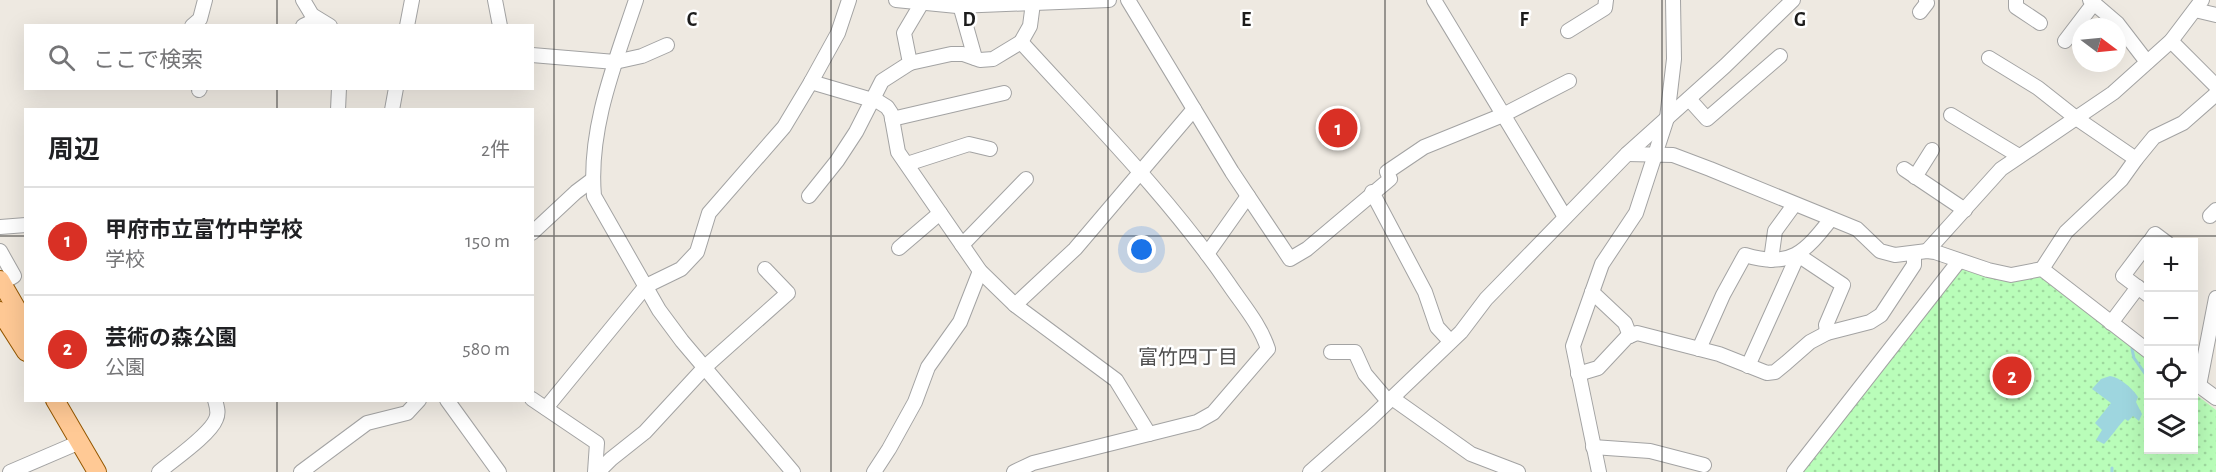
<!DOCTYPE html>
<html lang="ja">
<head>
<meta charset="utf-8">
<style>
  body { margin:0; font-family:"Alegreya Sans","Noto Sans JP",sans-serif; background:#f6f6f6; color:#202124 }
  .controls { position:absolute; right:18px; bottom:18px; display:grid; overflow:hidden; border-radius:0px; box-shadow:0 6px 24px #0002 }
  .controls button { width:54px; height:54px; display:grid; place-items:center; padding:0; border:0; border-bottom:2px solid #e0e0e0; background:#fff; color:#202124; font:30px sans-serif }
  .compass { position:absolute; left:2072px; top:18px; width:54px; height:54px; border-radius:50%; background:#fff; box-shadow:0 6px 24px #0002; rotate:106deg }
  .you { position:absolute; left:1142px; top:250px; width:21px; height:21px; margin:-15px; border:4px solid #fff; border-radius:50%; background:#1a73e8; box-shadow:0 0 0 9px #1a73e833 }
  .badge { display:grid; place-items:center; width:39px; height:39px; border-radius:50%; background:#d93025; color:#fff; font-size:20px; font-weight:700 }
  .pin { position:absolute; translate:-50% -50%; border:3px solid #fff; box-shadow:0 2px 6px #0006 }
  .list { margin:0; padding:0; list-style:none }
  h2 { display:flex; justify-content:space-between; align-items:center; height:78px; margin:0; padding:0 24px; font-size:26px }
  h2 small { font-size:20px; font-weight:400; color:#757577 }
  .list li { display:grid; grid-template-columns:39px 1fr auto; gap:18px; align-items:center; box-sizing:border-box; height:108px; padding:0 24px; border-top:2px solid #e0e0e0 }
  .list b { display:block; font-size:22px; white-space:nowrap }
  .list p { margin:0; font-size:20px; white-space:nowrap; color:#757577 }
  .list em { font-size:20px; font-style:normal; color:#757577 }
  .icon { flex:none; width:33px; height:33px; fill:none; stroke:currentColor; stroke-width:2; stroke-linecap:round; stroke-linejoin:round }
  .map { position:relative; flex:none; width:2216px; height:472px; overflow:hidden }
  .search { position:absolute; background:#fff; box-shadow:0 6px 24px #0002; left:24px; top:24px; width:510px; height:66px; display:flex; align-items:center; gap:15px; box-sizing:border-box; padding:0 21px; border-radius:0px; color:#757577; font-size:22px }
  .panel { position:absolute; background:#fff; box-shadow:0 6px 24px #0002; left:24px; top:108px; width:510px; height:294px; border-radius:0px }
  .map>svg:first-child { display:block }
  .park { fill:url(#park-dots) }
  .water { fill:#9ed6df }
  .lines { fill:none; stroke-linecap:round; stroke-linejoin:round }
  .stream { stroke:#9ed6df; stroke-width:3 }
  .minor-casing { stroke:#a3a3a3; stroke-width:16 }
  .major-casing { stroke:#945700; stroke-width:20 }
  .minor { stroke:#fff; stroke-width:14 }
  .major { stroke:#ffc995; stroke-width:18 }
  .grid { fill:none; stroke:#1c1c1c; stroke-width:1.5; stroke-opacity:0.55 }
  .labels { text-anchor:middle; dominant-baseline:central; stroke-width:5; stroke-linejoin:round; paint-order:stroke }
  .neighbourhood-label { font-size:20px; fill:#4f4f4f; stroke:#fff }
  .grid-label { font-size:20px; text-anchor:middle; font-weight:bold; fill:#1c1c1c; stroke:#fff; stroke-width:5; stroke-linejoin:round; paint-order:stroke }
</style>
</head>
<body>
<div class="map">
<svg width="2216" height="472" viewBox="0 0 2216 472">
  <defs>
    <pattern id="park-dots" width="8" height="8" patternUnits="userSpaceOnUse" patternTransform="scale(1.5)"><rect width="8" height="8" fill="#b9fdb9"/><path d="M2 2h.1M6 6h.1" fill="none" stroke="#9ed89e" stroke-width="1.8" stroke-linecap="round"/></pattern>
  </defs>
  <rect width="100%" height="100%" fill="#eee9e1"/>
  <path class="park" d="M1960,267l79,9 109,83v91h46v-57l22,17v62h-416z"/>
  <path class="water" d="M2110,376c11,2 22,12 28,21l-2,5 6,12 -3,7 -6,-5 -5,5 -3,-2c-6,6 -17,22 -21,25l-8,-4 6,-10 -7,-7 16,-20 -19,-14 9,-10z"/>
  <g class="lines">
    <g class="stream">
      <path d="M2132,349l2,9 14,20"/>
      <path d="M2112,472v-4"/>
    </g>
    <defs>
      <g id="minor">
        <path d="M303,0l9,15 18,11"/>
        <path d="M495,0l5,26"/>
        <path d="M636,0c-21,63 -48,129 -42,196l65,114 23,31 111,131"/>
        <path d="M896,0l61,6 152,-6"/>
        <path d="M1128,0l104,172 58,87 17,-10 83,-70 -3,-7 37,-25 79,-32 66,-34"/>
        <path d="M1434,0l131,217"/>
        <path d="M2016,0v7l24,16"/>
        <path d="M2090,0l27,23 30,39"/>
        <path d="M960,5l15,53"/>
        <path d="M2195,10l21,5"/>
        <path d="M1920,12l7,-9 -1,-3"/>
        <path d="M192,26l8,-7 5,-19"/>
        <path d="M303,26l14,-7"/>
        <path d="M407,26l5,-26"/>
        <path d="M1568,31l37,-23 1,-8"/>
        <path d="M2065,41l29,-38"/>
        <path d="M2171,41l45,45"/>
        <path d="M532,55l83,7 27,-6 25,-11"/>
        <path d="M1989,58l49,30 38,30 60,41"/>
        <path d="M910,63l41,-9h12l17,6 13,-1 28,-17 9,-16 3,-23"/>
        <path d="M811,82l68,20 8,5 4,6 7,39 82,119 35,34 101,75 33,54"/>
        <path d="M199,90l1,-2"/>
        <path d="M1689,99l18,20 73,-63"/>
        <path d="M338,110l1,-22"/>
        <path d="M392,110l4,-22"/>
        <path d="M1951,115l68,41"/>
        <path d="M892,119l112,-26"/>
        <path d="M1627,154l46,1 37,14 147,60 23,22 15,4 32,-4 8,1 53,18 23,5 31,-6 106,82"/>
        <path d="M907,164l62,-20 21,5"/>
        <path d="M1904,169l61,41"/>
        <path d="M1915,177l17,-27"/>
        <path d="M1372,192l53,100 12,35 13,14"/>
        <path d="M809,196l28,-35 19,-29 26,-51 28,-18 -6,-30 19,-32"/>
        <path d="M2210,216l6,-6"/>
        <path d="M0,227l26,-2"/>
        <path d="M532,233l44,-41 16,-12"/>
        <path d="M2148,243l-25,33 25,19"/>
        <path d="M2149,243l6,-9 12,9"/>
        <path d="M962,245l64,-66"/>
        <path d="M899,248l41,-35"/>
        <path d="M0,251l14,25 -12,7"/>
        <path d="M1927,251l74,-82 112,-76 58,-52 31,-41"/>
        <path d="M1207,254l41,-58"/>
        <path d="M1771,260l4,-29 19,-26"/>
        <path d="M2042,269l24,-37 55,-52 15,-21 18,-22 29,-14 33,-29"/>
        <path d="M1592,292l33,31 5,13"/>
        <path d="M1015,305l60,-56 119,-140"/>
        <path d="M2111,323l27,-36"/>
        <path d="M1699,349l24,-54 22,-40c46,14 60,-3 86,-36"/>
        <path d="M1331,352h24l10,22 23,27"/>
        <path d="M1748,366l50,-111 45,30 -17,40 1,8"/>
        <path d="M1578,374l20,-6 29,-31 10,-4 82,21 48,19 8,-1 11,-9 24,-21 17,-9 43,-11 11,-7 33,-50v-12"/>
        <path d="M2194,384l7,3 15,11"/>
        <path d="M2199,386l17,-88"/>
        <path d="M1392,398l79,56 47,18"/>
        <path d="M532,399l65,44 -2,29"/>
        <path d="M447,400l52,72"/>
        <path d="M546,408l100,-122 35,-17 16,-17 12,-39 75,-86 27,-45 27,-49 11,-33"/>
        <path d="M1593,447l57,4 54,14"/>
        <path d="M10,472l70,-30"/>
        <path d="M159,472c14,-12 51,-37 57,-53 3,-6 1,-12 -1,-19"/>
        <path d="M301,472l66,-49 40,-10 12,-13"/>
        <path d="M598,472l13,-13 34,-27 60,-65 83,-74 -23,-24"/>
        <path d="M874,472l15,-23 26,-47 13,-35 32,-45 20,-51"/>
        <path d="M1014,472l19,-9 164,-41 16,-9 55,-64c-8,-25 -26,-45 -40,-66 -60,-87 -136,-163 -207,-241"/>
        <path d="M1310,472l60,-53 91,-87 25,-33 141,-145 98,-88 68,-66"/>
        <path d="M1599,472l-26,-126 29,-82 34,-51 31,-95 7,-59 -1,-59"/>
        <path d="M1794,472l165,-211"/>
      </g>
      <g id="major">
        <path d="M0,280l26,45"/>
        <path d="M0,311l26,41"/>
        <path d="M55,400l42,72"/>
      </g>
    </defs>
    <use href="#minor" class="minor-casing"/>
    <use href="#major" class="major-casing"/>
    <use href="#minor" class="minor"/>
    <use href="#major" class="major"/>
  </g>
  <path class="grid" d="M277,0v26M554,0v472M831,0v472M1108,0v472M1385,0v472M1662,0v472M1939,0v472M277,88v22M0,236h26M532,236h1684M277,400v72"/>
  <g class="labels">
    <g class="neighbourhood-label">
      <text x="1188" y="358">富竹四丁目</text>
    </g>
  </g>
  <g class="grid-label">
    <text x="692" y="26">C</text>
    <text x="969" y="26">D</text>
    <text x="1246" y="26">E</text>
    <text x="1524" y="26">F</text>
    <text x="1800" y="26">G</text>
  </g>
</svg>
<div class="controls">
<button>+</button>
<button>−</button>
<button><svg class="icon" aria-label="locate" viewBox="0 0 24 24"><circle cx="12" cy="12" r="6"/><path d="M12 2v4M12 18v4M2 12h4M18 12h4"/></svg></button>
<button><svg class="icon" aria-label="layers" viewBox="0 0 24 24"><path d="M12 4l9 5-9 5-9-5zM3 14l9 5 9-5"/></svg></button>
</div>
<svg class="compass" viewBox="-18 -18 36 36"><path d="M0-13l5 13h-10z" fill="#e53935"/><path d="M0 13l5-13h-10z" fill="#757577"/></svg>
<div class="you"></div>
<div class="pin badge" style="left:1338px;top:128px">1</div>
<div class="pin badge" style="left:2012px;top:376px">2</div>
<div class="search"><svg class="icon" aria-label="search" viewBox="0 0 24 24"><circle cx="10" cy="10" r="6"/><path d="M15 15l6 6"/></svg>ここで検索</div>
<section class="panel">
<h2>周辺<small>2件</small></h2>
<ul class="list">
<li><span class="badge">1</span><div><b>甲府市立富竹中学校</b><p>学校</p></div><em>150 m</em></li>
<li><span class="badge">2</span><div><b>芸術の森公園</b><p>公園</p></div><em>580 m</em></li>
</ul>
</section>
</div>
</body>
</html>
